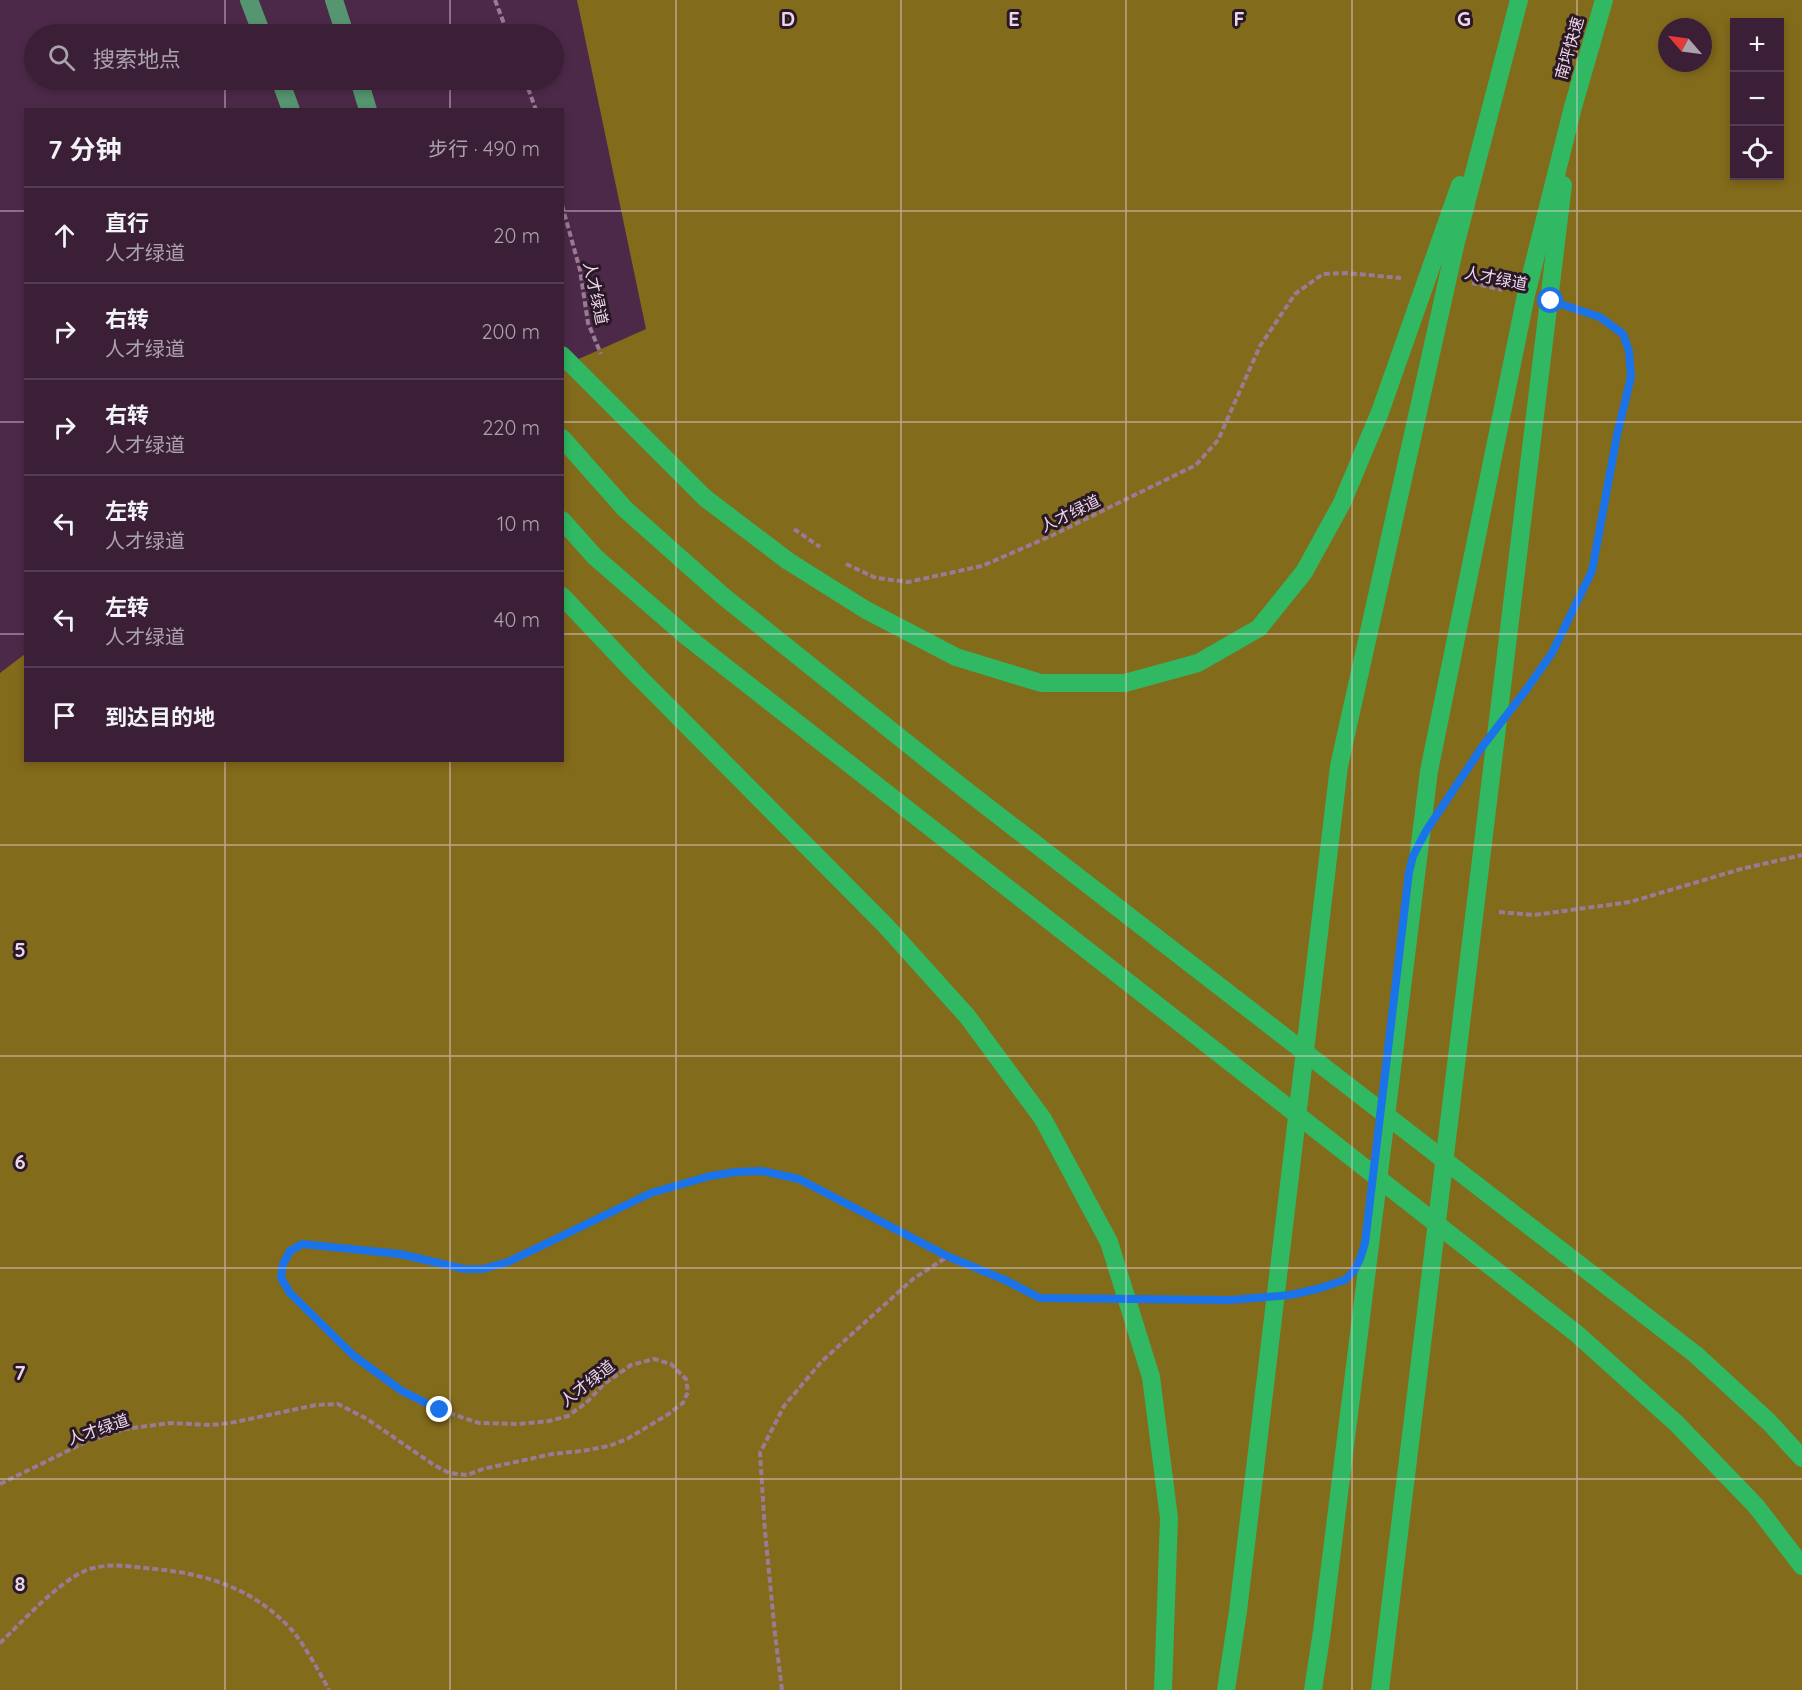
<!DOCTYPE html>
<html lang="zh">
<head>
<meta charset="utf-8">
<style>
  body { margin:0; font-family:Quicksand,"Noto Sans SC",sans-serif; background:#452c42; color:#f1f3f6 }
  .controls { position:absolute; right:18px; top:18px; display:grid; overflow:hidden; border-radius:0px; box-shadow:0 3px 9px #0003 }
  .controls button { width:54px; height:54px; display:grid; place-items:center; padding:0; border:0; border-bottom:2px solid #543d52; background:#3a1f37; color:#f1f3f6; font:30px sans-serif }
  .compass { position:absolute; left:1658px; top:18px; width:54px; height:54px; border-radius:50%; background:#3a1f37; box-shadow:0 3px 9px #0003; rotate:298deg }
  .stop { position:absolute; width:18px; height:18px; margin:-14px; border:4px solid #1a73e8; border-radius:50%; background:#fff }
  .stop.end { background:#1a73e8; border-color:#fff; box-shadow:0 2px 6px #0008 }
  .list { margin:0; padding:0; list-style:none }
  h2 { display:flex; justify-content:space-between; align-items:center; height:78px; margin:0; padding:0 24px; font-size:26px }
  h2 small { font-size:20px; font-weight:400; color:#aba2ad }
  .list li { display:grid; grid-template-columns:39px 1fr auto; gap:18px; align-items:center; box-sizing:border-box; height:96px; padding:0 24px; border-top:2px solid #543d52 }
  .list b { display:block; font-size:22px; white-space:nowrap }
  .list p { margin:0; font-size:20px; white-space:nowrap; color:#aba2ad }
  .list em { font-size:20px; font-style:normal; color:#aba2ad }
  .icon { flex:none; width:33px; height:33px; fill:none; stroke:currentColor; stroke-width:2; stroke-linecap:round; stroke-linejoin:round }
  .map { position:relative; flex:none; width:1802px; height:1690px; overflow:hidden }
  .search { position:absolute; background:#3a1f37; box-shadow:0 3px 9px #0003; left:24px; top:24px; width:540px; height:66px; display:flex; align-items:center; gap:15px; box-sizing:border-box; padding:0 21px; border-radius:33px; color:#aba2ad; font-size:22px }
  .panel { position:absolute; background:#3a1f37; box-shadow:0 3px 9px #0003; left:24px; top:108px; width:540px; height:654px; border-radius:0px }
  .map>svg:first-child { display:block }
  .forest { fill:#836b1c; fill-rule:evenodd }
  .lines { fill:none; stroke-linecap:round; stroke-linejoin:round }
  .path { stroke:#997b96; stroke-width:4; stroke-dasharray:6 3; stroke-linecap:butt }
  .major { stroke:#559670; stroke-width:18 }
  .highway { stroke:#30b862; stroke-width:18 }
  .route { stroke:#1a73e8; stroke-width:8 }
  .grid { fill:none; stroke:#edd6ea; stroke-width:1.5; stroke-opacity:0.55 }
  .labels { text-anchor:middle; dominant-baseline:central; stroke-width:6; stroke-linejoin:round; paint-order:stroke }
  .street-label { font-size:16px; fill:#edd6ea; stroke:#291927 }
  .grid-label { font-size:20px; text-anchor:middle; font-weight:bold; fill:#edd6ea; stroke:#291927; stroke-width:6; stroke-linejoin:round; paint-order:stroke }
</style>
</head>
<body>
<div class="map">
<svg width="1802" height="1690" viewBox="0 0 1802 1690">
  <rect width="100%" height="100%" fill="#4d2949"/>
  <path class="forest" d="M577,0h1225v1690h-1802v-1017l25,-19 1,106h536l1,-394 83,-37zM1734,22h46v154h-46zM1667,27h36v36h-36z"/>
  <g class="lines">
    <g class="path">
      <path d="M495,0l13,34"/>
      <path d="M525,80l11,30"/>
      <path d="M562,205l18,65 8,53 13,31"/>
      <path d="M1472,283l30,7"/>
      <path d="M794,529l26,18"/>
      <path d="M846,564l30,14 32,4 74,-16 71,-31 143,-70 22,-25 42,-94 35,-52 28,-20 23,-1 55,5"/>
      <path d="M1530,684l22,-31 40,-82 25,-136 14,-58 -2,-26 -6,-16 -23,-18 -27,-9"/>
      <path d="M1454,788l9,-13"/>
      <path d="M1499,912l35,3 96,-13 111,-33 61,-14"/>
      <path d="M1301,1293l39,-11"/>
      <path d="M1154,1300h76l19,-1"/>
      <path d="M0,1484l86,-42 39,-13 45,-6 41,2 19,-2 86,-18 22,-1 29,15 67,46 15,8 18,2 16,-6 69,-15 30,-3 27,-5 18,-7 40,-24 16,-12 5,-11 -2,-13 -15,-15 -17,-5 -23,6 -27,19 -18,19 -18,13 -19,5 -30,3 -40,-1 -39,-13 -38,-19 -48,-35 -65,-63 -8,-15 2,-14 7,-13 12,-7 98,10 64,15h19l25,-7 143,-69 59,-17 26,-4 26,-1 37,8 148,77 58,24 35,18 59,1"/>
      <path d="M0,1643c23,-22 59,-62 87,-73 22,-8 46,-3 68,-1 53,5 98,20 135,59 13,14 30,45 39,62"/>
      <path d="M782,1690l-7,-56 -10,-103 -5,-78 24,-47 38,-45 91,-82 34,-22"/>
    </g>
    <g class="major">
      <path d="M249,0l13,34"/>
      <path d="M334,0l11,34"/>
      <path d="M280,80l11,30"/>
      <path d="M359,80l9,30"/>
    </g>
    <g class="highway">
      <path d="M562,355l143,143 83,63 78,49 90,47 85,26h84l73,-20 61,-35 45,-56 38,-69 38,-91 80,-227"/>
      <path d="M562,438l63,71 98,87 240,192 732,566 74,68 33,36"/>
      <path d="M562,520l33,37 91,79 891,698 99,89 80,83 46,60"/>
      <path d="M562,596l73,77 250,252 82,91 76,103 66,123 42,135 18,141 -6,172"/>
      <path d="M1226,1690l12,-79 101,-845 116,-520 64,-246"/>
      <path d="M1313,1690l9,-59 107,-860 97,-476 47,-188 31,-107"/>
      <path d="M1380,1690l183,-1505"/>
    </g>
  </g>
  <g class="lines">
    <path class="route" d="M440,1410l-38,-19 -48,-35 -64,-63 -9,-15 2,-14 7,-13 12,-7 98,10 64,15h19l25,-7 143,-69 59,-17 26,-4 26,-1 37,8 148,77 58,24 35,18 190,2 60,-5 27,-6 28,-9 9,-9 6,-12 5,-16 44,-371 4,-16 13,-25 56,-84 44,-57 26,-37 40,-82 25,-136 14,-58 -2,-26 -6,-17 -23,-17 -49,-16"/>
  </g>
  <path class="grid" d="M225,0v34M450,0v34M676,0v1690M901,0v1690M1126,0v1690M1352,0v1690M1577,0v1690M225,80v30M450,80v30M0,211h26M562,211h1240M0,422h26M562,422h1240M0,634h26M562,634h1240M225,760v930M450,760v930M0,845h1802M0,1056h1802M0,1268h1802M0,1479h1802"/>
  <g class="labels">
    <g class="street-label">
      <text transform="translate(1569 48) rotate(-74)">南坪快速</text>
      <text transform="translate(1496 278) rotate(11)">人才绿道</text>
      <text transform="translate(596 293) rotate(78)">人才绿道</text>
      <text transform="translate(1070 513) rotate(-26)">人才绿道</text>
      <text transform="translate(587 1383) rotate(-38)">人才绿道</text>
      <text transform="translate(98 1429) rotate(-19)">人才绿道</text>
    </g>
  </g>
  <g class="grid-label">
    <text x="788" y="26">D</text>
    <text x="1014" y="26">E</text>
    <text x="1239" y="26">F</text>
    <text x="1464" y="26">G</text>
    <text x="20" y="957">5</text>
    <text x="20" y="1169">6</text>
    <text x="20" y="1380">7</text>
    <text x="20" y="1591">8</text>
  </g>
</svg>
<div class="controls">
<button>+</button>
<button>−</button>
<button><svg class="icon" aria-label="locate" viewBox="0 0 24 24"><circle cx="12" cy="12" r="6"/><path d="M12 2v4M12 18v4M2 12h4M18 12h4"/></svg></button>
</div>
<svg class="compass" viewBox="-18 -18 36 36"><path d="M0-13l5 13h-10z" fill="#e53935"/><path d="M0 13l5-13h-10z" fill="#aba2ad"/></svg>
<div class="stop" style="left:1551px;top:301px"></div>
<div class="stop end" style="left:440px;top:1410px"></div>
<div class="search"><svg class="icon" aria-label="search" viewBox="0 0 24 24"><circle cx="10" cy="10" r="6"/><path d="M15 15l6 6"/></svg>搜索地点</div>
<section class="panel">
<h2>7 分钟<small>步行 · 490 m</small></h2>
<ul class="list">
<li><svg class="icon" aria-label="ahead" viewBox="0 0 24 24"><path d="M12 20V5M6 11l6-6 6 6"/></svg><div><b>直行</b><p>人才绿道</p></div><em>20 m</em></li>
<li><svg class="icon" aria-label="right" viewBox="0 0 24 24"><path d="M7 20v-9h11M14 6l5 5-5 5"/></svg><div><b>右转</b><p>人才绿道</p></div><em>200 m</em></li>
<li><svg class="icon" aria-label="right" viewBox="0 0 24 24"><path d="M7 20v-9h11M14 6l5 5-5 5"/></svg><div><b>右转</b><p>人才绿道</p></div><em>220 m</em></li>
<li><svg class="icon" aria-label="left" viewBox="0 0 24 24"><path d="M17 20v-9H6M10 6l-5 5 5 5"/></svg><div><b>左转</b><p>人才绿道</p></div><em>10 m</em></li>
<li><svg class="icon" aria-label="left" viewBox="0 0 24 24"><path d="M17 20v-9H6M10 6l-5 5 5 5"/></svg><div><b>左转</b><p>人才绿道</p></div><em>40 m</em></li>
<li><svg class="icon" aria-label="arrive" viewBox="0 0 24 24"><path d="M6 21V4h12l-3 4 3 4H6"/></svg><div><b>到达目的地</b></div></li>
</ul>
</section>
</div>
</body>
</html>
